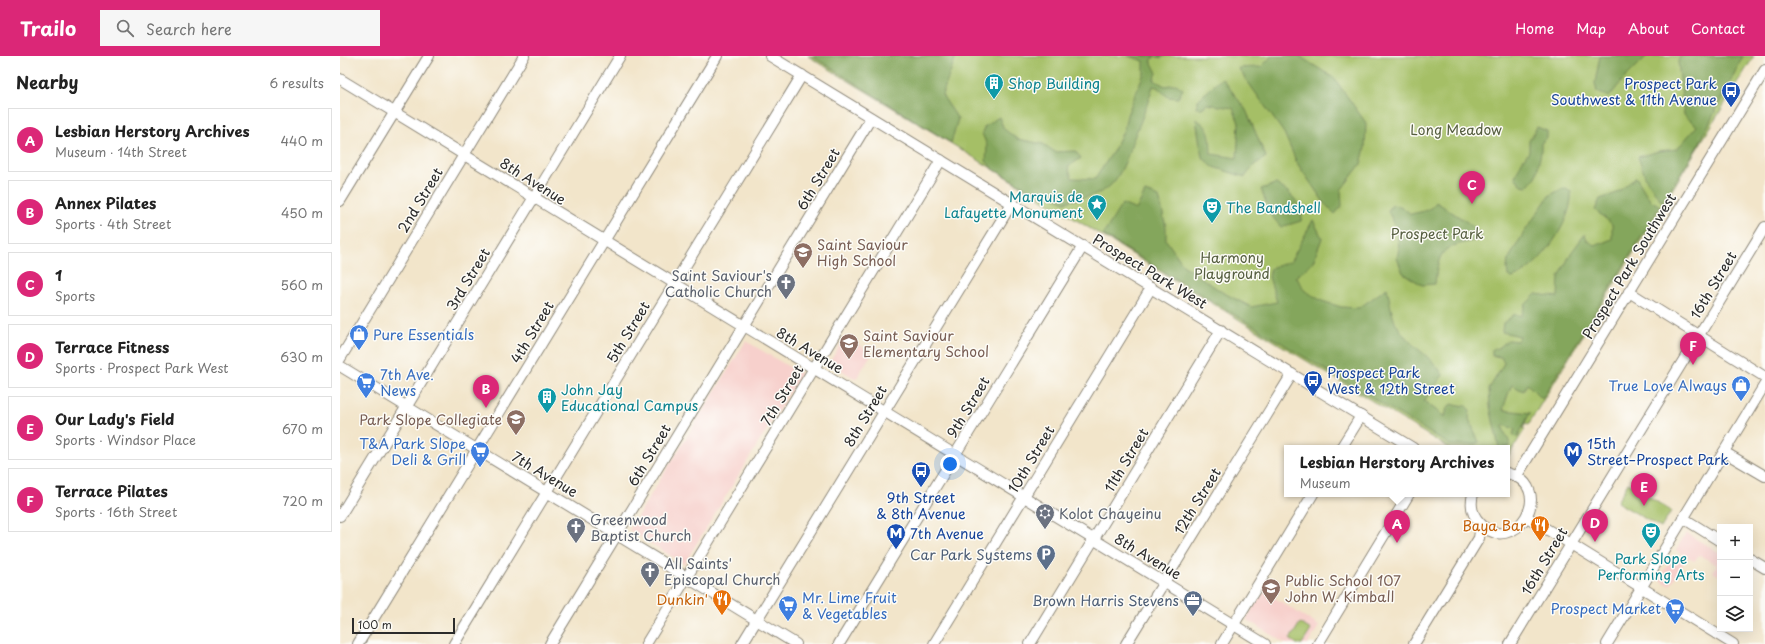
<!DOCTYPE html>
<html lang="en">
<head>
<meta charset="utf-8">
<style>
  body { margin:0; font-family:"Playpen Sans",sans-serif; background:#f6f6f6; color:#222 }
  .controls { position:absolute; right:12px; bottom:12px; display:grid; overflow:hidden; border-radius:0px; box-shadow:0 4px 16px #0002 }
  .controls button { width:36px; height:36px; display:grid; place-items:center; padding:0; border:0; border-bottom:1px solid #e0e0e0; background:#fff; color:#222; font:20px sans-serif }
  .scale { position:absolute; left:12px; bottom:10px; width:103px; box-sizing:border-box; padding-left:4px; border:2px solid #2b2b2b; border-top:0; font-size:11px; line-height:14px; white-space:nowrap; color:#2b2b2b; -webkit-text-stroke:3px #fdfcf7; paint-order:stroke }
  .you { position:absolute; left:610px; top:408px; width:14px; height:14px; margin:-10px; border:3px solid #fff; border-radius:50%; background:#1a73e8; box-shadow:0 0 0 6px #1a73e833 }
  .badge { display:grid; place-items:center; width:26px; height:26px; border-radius:50%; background:#db2777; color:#fff; font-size:13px; font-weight:700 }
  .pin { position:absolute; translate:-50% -33px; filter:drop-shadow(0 1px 2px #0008) }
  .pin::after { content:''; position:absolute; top:21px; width:14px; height:12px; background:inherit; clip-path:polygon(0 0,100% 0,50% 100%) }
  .popup { position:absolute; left:944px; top:389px; width:226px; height:52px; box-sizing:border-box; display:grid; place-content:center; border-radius:0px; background:#fff; filter:drop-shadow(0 1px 3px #0005); font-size:13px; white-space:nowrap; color:#767676 }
  .popup b { font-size:15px; color:#222 }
  .popup::after { content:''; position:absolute; left:50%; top:100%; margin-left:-8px; border:8px solid transparent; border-top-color:#fff }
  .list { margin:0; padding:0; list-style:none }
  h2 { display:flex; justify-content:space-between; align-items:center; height:52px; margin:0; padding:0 16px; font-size:17px }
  h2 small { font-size:13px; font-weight:400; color:#767676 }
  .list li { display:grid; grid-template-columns:26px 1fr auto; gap:12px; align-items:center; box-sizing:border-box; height:64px; margin:0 8px 8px; padding:0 8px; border:1px solid #e0e0e0; border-radius:0px }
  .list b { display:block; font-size:15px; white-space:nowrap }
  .list p { margin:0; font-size:13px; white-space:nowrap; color:#767676 }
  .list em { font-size:13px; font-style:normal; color:#767676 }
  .icon { flex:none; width:22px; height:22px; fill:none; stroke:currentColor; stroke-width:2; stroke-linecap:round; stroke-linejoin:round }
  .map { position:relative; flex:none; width:1425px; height:588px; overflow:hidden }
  header { display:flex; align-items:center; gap:24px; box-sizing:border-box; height:56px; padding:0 20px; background:#db2777; color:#fff }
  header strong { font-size:19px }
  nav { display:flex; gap:22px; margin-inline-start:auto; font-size:14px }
  .search { width:280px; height:36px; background:#f6f6f6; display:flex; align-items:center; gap:10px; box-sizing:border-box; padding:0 14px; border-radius:0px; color:#767676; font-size:15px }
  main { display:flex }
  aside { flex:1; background:#fff }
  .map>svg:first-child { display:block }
  .built { fill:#f7d0cc }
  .green { fill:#a5bf66; stroke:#687548 }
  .forest { fill:#84a65b; stroke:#586843 }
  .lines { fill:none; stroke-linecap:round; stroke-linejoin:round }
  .minor-casing { stroke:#8e887a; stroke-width:12 }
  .minor { stroke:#fff; stroke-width:10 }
  .labels { text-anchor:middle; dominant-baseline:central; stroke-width:3; stroke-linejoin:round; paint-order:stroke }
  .culture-label { font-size:14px; fill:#0d838f; stroke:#fdfcf7; text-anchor:start }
  .transit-label { font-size:14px; fill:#164399; stroke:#fdfcf7; text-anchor:start }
  .park-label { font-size:14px; fill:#565f40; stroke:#fdfcf7 }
  .street-label { font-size:14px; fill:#2b2b2b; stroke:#fdfcf7 }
  .education-label { font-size:14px; fill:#785e54; stroke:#fdfcf7; text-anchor:start }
  .worship-label { font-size:14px; fill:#5b616d; stroke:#fdfcf7; text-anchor:start }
  .shop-label { font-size:14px; fill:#366cbe; stroke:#fdfcf7; text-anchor:start }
  .food-label { font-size:14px; fill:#c56008; stroke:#fdfcf7; text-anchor:end }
  .service-label { font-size:14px; fill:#4e5e75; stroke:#fdfcf7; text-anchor:end }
</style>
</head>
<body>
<header>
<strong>Trailo</strong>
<div class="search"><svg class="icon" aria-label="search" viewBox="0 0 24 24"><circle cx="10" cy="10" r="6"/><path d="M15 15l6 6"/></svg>Search here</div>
<nav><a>Home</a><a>Map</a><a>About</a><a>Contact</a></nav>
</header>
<main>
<aside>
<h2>Nearby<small>6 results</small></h2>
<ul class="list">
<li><span class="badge">A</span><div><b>Lesbian Herstory Archives</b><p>Museum · 14th Street</p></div><em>440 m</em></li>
<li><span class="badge">B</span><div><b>Annex Pilates</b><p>Sports · 4th Street</p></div><em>450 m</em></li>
<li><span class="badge">C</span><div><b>1</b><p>Sports</p></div><em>560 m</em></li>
<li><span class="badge">D</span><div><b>Terrace Fitness</b><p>Sports · Prospect Park West</p></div><em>630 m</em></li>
<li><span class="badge">E</span><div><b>Our Lady's Field</b><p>Sports · Windsor Place</p></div><em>670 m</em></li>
<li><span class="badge">F</span><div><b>Terrace Pilates</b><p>Sports · 16th Street</p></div><em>720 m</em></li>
</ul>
</aside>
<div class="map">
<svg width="1425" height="588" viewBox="0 0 1425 588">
  <rect width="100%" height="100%" fill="#fdfcf7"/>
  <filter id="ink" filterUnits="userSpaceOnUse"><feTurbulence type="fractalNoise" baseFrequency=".025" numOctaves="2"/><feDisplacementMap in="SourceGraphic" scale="8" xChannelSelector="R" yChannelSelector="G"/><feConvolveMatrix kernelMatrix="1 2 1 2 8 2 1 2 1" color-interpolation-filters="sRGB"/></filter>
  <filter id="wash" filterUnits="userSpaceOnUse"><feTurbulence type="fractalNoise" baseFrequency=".012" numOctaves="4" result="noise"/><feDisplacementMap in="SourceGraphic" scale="16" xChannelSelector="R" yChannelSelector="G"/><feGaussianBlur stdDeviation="0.9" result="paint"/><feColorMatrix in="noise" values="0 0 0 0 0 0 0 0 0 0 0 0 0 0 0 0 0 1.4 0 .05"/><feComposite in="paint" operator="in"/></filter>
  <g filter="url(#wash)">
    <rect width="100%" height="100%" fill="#f2e5ca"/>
    <g class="built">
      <path d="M505,281l27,16 -16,26 -27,-16z"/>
      <path d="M406,285l55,33 -117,190 -55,-34z"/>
      <path d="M1346,477l34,20v23l-7,-4 4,-7 -17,-10 -6,6 -18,-11z"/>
      <path d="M1333,500l11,6 -14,24 -11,-7z"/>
      <path d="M924,535l55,35 -11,18h-22l-40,-25z"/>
    </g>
    <g class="green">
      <path d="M468,0h946l-226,369 -2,-1 -3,4 2,1 -16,26 -2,1v-8h-58z"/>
      <path d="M1288,427l43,28 -10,17 -44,-26z"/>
      <path d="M960,567l11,7 -9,14h-5l-7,-5z"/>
    </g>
    <g class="forest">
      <path d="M472,0h144l-14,39 16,24 -7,24z"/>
      <path d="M788,0h37l-4,2 -6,-2 -4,5 6,12 -3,7 11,6 11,-2 7,5 -5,9 -10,-1 -11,-10 -4,-1c-5,17 -11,33 -18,49 -7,18 -14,48 -34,57 -11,5 -24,7 -36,10l-15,-7 -9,1 -48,-27 -7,-8 1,-15 -5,-13 3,-7 14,-9 5,12 13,10 26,5 12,8 20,-1 6,7 -13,9 4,11 23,1 19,-29 10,-21 3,-14 17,-42v-12z"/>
      <path d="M932,0h27l35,22 32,45 -1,25 -4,16 -20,26 1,16 -7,8 -10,-10 -28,-41 -13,-30 -46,-65 23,-1z"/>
      <path d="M1260,0h47l-26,26 -12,15 -12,-5 -2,-9z"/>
      <path d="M1341,0h62l-44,88 -37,58 -15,-21 -9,-24 21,-6 18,-2 20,-23 -13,-11 -6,-54z"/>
      <path d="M882,22l24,32 20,47 -12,8 -9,12 -32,-10 -11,-10 -6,-38c16,10 14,17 15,35l26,4 2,-35 -6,-15 -26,-4 -5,4h-6l2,-8z"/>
      <path d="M1197,71l10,4v7l-6,5v9l-5,25 -9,10 -5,-1 -7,-9 7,-16 7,-9v-11z"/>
      <path d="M1296,121l14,23 10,6 -118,193 -15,-15 -4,7 -11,-6c-2,3 -8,21 -9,25l27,3 -13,25 -4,-4 2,-5 -12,-4c0,9 7,13 7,22l-11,1 -9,-41 -1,-18 15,-26 -3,-6 -9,-1v-6l8,-3 8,-7 9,1 3,-5 -18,-4 1,-9 12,-9 6,2 5,-12 10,-10 22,3 1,-20 12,-24 14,-19 2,6 8,6 17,-7v-15l-17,-14 5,-11 17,-6z"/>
      <path d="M936,128l12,8 15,16 -2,13 -20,6 -10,-12 -10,-26z"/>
      <path d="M1221,133h5l5,3c3,27 -32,78 -59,86l-4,-2 -1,-8 1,-8 15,-26 26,-38z"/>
      <path d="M805,136l14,5 7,30v13l18,26 38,26 29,15 26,-5 -8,-25 2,-9 20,-7 22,-41 9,18 -9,24 -17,15 9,14 17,10 19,6 18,1 28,-20c3,12 4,29 11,39 11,19 34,29 45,48l-19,26 21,16 2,-10 5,-3 7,2 6,-1 5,5 -1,9 10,23 -5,3h-24l-347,-210 19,-31 14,6z"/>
      <path d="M1096,146l31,20 15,13 -2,4c-35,9 -41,5 -45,45l-13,1 -19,-12 -6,-15 2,-10 -2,-19 -9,-18 4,-6 8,1 11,8c9,-2 20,-3 25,-12z"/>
    </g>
  </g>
  <g filter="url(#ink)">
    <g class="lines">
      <defs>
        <g id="minor">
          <path d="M430,0l643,392"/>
          <path d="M0,23l925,565"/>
          <path d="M0,145l89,-145"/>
          <path d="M1289,236l136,85"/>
          <path d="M0,303l184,-303"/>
          <path d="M0,310l456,278"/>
          <path d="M1001,392l20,-32"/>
          <path d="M1384,396l41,24"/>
          <path d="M1176,421l249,-407"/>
          <path d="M1133,438c-3,11 -1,21 7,29 33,37 80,-36 27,-50"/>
          <path d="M0,460l280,-460"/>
          <path d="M1187,461l206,127"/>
          <path d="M1343,462l37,23"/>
          <path d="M1410,503l15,9"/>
          <path d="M18,588l359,-588"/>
          <path d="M114,588l348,-569"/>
          <path d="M210,588l321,-526"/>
          <path d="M306,588l295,-484"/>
          <path d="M402,588l270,-441"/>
          <path d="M499,588l244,-398"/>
          <path d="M594,588l217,-356"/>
          <path d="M690,588l191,-314"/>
          <path d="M786,588l166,-270"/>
          <path d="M882,588l91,-150"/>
          <path d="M978,588l91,-150"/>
          <path d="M1074,588l65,-106 2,-13"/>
          <path d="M1170,588l255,-417"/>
          <path d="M1267,588l158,-260"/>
        </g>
      </defs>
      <use href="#minor" class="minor-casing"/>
      <use href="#minor" class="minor"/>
    </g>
  </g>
  <defs>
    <symbol id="building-pin" viewBox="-11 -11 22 30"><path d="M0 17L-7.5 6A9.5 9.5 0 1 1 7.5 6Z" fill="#0f9aa8" stroke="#fdfcf7"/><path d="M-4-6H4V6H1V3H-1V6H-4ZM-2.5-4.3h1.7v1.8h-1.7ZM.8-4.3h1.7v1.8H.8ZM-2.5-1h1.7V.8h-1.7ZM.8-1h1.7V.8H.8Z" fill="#fff"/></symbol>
    <symbol id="bus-pin" viewBox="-11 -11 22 30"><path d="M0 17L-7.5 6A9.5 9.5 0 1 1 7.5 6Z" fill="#1a4fb4" stroke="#fdfcf7"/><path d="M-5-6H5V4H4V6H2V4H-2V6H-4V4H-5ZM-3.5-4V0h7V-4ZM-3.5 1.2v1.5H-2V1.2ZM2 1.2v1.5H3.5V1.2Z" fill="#fff"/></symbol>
    <symbol id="sight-pin" viewBox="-11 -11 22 30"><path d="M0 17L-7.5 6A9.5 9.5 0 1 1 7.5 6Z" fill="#0f9aa8" stroke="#fdfcf7"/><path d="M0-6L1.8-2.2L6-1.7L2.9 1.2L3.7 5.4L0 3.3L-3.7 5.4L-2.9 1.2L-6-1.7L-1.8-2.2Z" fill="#fff"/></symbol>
    <symbol id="theatre-pin" viewBox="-11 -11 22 30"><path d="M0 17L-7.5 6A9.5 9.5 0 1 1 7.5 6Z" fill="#0f9aa8" stroke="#fdfcf7"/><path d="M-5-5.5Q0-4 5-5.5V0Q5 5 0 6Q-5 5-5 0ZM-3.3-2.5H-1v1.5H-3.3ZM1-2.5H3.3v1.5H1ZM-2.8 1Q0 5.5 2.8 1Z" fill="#fff"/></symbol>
    <symbol id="school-pin" viewBox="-11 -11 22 30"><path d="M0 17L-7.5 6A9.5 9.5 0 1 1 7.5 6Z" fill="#8d6e63" stroke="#fdfcf7"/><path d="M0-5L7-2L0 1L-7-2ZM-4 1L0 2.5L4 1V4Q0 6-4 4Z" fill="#fff"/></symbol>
    <symbol id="church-pin" viewBox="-11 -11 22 30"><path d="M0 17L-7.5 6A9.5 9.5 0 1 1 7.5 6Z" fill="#6b7280" stroke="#fdfcf7"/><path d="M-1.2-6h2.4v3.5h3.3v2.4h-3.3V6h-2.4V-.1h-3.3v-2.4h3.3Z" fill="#fff"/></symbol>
    <symbol id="shop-pin" viewBox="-11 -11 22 30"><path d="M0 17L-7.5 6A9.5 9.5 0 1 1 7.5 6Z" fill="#3f7fe0" stroke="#fdfcf7"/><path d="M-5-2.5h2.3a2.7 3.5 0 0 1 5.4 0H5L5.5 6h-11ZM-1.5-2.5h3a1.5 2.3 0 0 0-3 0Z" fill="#fff"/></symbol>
    <symbol id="supermarket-pin" viewBox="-11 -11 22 30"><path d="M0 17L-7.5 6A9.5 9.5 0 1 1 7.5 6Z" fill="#3f7fe0" stroke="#fdfcf7"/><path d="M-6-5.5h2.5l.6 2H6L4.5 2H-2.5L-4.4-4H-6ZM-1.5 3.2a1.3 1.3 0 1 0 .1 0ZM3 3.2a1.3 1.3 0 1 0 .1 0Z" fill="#fff"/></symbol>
    <symbol id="metro-pin" viewBox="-11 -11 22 30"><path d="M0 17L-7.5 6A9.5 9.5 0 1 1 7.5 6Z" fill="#1a4fb4" stroke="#fdfcf7"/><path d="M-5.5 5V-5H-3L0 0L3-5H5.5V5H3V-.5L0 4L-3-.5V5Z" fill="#fff"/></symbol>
    <symbol id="synagogue-pin" viewBox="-11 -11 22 30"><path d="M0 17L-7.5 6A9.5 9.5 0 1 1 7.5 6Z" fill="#6b7280" stroke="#fdfcf7"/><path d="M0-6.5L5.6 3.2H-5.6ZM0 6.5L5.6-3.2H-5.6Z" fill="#fff"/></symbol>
    <symbol id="restaurant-pin" viewBox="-11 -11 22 30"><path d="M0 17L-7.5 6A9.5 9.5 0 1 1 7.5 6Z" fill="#e8710a" stroke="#fdfcf7"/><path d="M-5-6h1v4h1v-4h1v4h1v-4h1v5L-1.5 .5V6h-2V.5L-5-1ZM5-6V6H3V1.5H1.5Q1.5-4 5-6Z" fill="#fff"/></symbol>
    <symbol id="parking-pin" viewBox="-11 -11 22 30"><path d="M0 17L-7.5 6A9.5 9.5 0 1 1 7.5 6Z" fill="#5c6f8a" stroke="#fdfcf7"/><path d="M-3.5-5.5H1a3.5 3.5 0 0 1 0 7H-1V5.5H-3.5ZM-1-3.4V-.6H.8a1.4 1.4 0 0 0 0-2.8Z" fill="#fff"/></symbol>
    <symbol id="office-pin" viewBox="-11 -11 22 30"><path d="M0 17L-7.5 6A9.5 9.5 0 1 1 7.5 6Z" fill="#5c6f8a" stroke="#fdfcf7"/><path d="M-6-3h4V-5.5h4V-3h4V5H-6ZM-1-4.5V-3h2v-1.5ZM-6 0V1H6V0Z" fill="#fff"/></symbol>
  </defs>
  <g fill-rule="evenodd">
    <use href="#building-pin" x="643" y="16" width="22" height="30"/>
    <use href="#bus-pin" x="1380" y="24" width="22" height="30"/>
    <use href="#sight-pin" x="746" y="137" width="22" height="30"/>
    <use href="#theatre-pin" x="861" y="140" width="22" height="30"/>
    <use href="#school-pin" x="452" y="185" width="22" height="30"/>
    <use href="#church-pin" x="435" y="216" width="22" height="30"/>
    <use href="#shop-pin" x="8" y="267" width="22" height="30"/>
    <use href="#school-pin" x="498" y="276" width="22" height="30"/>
    <use href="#bus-pin" x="962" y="313" width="22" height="30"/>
    <use href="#supermarket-pin" x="15" y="315" width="22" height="30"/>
    <use href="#shop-pin" x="1390" y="318" width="22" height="30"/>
    <use href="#building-pin" x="196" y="330" width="22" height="30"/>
    <use href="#school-pin" x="165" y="352" width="22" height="30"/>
    <use href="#supermarket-pin" x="129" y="384" width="22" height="30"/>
    <use href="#metro-pin" x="1222" y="384" width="22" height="30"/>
    <use href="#bus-pin" x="570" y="404" width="22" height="30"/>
    <use href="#synagogue-pin" x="694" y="446" width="22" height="30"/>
    <use href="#restaurant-pin" x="1189" y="458" width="22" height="30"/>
    <use href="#church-pin" x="225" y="460" width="22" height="30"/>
    <use href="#theatre-pin" x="1300" y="465" width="22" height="30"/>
    <use href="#metro-pin" x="545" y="466" width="22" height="30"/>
    <use href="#parking-pin" x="695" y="487" width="22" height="30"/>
    <use href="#church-pin" x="299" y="504" width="22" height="30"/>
    <use href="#school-pin" x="920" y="521" width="22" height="30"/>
    <use href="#restaurant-pin" x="371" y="532" width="22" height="30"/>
    <use href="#office-pin" x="842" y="533" width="22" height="30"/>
    <use href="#supermarket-pin" x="437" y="538" width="22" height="30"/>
    <use href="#supermarket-pin" x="1324" y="541" width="22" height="30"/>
  </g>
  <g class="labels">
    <g class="culture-label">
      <text x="668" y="27">Shop Building</text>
      <text x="743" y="140" text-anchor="end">Marquis de<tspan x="743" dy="16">Lafayette Monument</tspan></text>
      <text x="886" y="151">The Bandshell</text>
      <text x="221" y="333">John Jay<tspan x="221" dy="16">Educational Campus</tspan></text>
      <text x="1311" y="502" text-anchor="middle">Park Slope<tspan x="1311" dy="16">Performing Arts</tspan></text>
    </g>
    <g class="transit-label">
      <text x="1377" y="27" text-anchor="end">Prospect Park<tspan x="1377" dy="16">Southwest &amp; 11th Avenue</tspan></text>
      <text x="987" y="316">Prospect Park<tspan x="987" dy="16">West &amp; 12th Street</tspan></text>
      <text x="1247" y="387">15th<tspan x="1247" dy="16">Street–Prospect Park</tspan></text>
      <text x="581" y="441" text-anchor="middle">9th Street<tspan x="581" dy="16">&amp; 8th Avenue</tspan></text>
      <text x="570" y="477">7th Avenue</text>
    </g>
    <g class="park-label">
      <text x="1116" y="73">Long Meadow</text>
      <text x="1097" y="177">Prospect Park</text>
      <text x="892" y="201">Harmony<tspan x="892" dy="16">Playground</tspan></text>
    </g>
    <g class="street-label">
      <text transform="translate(478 123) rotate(-59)">6th Street</text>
      <text transform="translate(193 125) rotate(32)">8th Avenue</text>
      <text transform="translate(80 144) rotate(-59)">2nd Street</text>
      <text transform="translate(1289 210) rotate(-59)">Prospect Park Southwest</text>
      <text transform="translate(810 215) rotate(31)">Prospect Park West</text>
      <text transform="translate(128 223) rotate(-59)">3rd Street</text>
      <text transform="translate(1373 229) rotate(-59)">16th Street</text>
      <text transform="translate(192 276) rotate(-59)">4th Street</text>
      <text transform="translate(288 276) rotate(-59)">5th Street</text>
      <text transform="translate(470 294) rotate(31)">8th Avenue</text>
      <text transform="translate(442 339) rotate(-59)">7th Street</text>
      <text transform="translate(628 351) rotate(-59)">9th Street</text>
      <text transform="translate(525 360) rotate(-59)">8th Street</text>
      <text transform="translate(309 399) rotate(-59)">6th Street</text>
      <text transform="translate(691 403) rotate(-59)">10th Street</text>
      <text transform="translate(786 404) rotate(-59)">11th Street</text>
      <text transform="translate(205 418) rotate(31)">7th Avenue</text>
      <text transform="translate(857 445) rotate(-58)">12th Street</text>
      <text transform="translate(808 500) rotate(31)">8th Avenue</text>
      <text transform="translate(1204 505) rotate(-59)">16th Street</text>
    </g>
    <g class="education-label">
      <text x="477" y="188">Saint Saviour<tspan x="477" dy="16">High School</tspan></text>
      <text x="523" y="279">Saint Saviour<tspan x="523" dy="16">Elementary School</tspan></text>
      <text x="162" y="363" text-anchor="end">Park Slope Collegiate</text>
      <text x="945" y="524">Public School 107<tspan x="945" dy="16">John W. Kimball</tspan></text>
    </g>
    <g class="worship-label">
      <text x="432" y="219" text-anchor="end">Saint Saviour's<tspan x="432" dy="16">Catholic Church</tspan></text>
      <text x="719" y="457">Kolot Chayeinu</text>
      <text x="250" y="463">Greenwood<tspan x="250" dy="16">Baptist Church</tspan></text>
      <text x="324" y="507">All Saints'<tspan x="324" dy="16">Episcopal Church</tspan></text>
    </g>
    <g class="shop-label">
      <text x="33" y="278">Pure Essentials</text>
      <text x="40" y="318">7th Ave.<tspan x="40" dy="16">News</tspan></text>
      <text x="1387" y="329" text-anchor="end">True Love Always</text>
      <text x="126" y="387" text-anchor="end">T&amp;A Park Slope<tspan x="126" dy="16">Deli &amp; Grill</tspan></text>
      <text x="462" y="541">Mr. Lime Fruit<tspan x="462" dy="16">&amp; Vegetables</tspan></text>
      <text x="1321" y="552" text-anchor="end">Prospect Market</text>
    </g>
    <g class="food-label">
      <text x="1186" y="469">Baya Bar</text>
      <text x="368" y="543">Dunkin'</text>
    </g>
    <g class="service-label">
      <text x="692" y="498">Car Park Systems</text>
      <text x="839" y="544">Brown Harris Stevens</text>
    </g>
  </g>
</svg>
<div class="controls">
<button>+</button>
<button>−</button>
<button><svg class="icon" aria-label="layers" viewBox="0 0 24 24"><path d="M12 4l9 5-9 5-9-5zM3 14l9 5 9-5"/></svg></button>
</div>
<div class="scale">100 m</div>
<div class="you"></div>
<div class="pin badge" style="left:1057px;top:487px">A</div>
<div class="popup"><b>Lesbian Herstory Archives</b>Museum</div>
<div class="pin badge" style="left:146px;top:352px">B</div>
<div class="pin badge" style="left:1132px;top:148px">C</div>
<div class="pin badge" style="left:1255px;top:486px">D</div>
<div class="pin badge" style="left:1304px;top:450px">E</div>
<div class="pin badge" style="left:1353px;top:309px">F</div>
</div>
</main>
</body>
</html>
